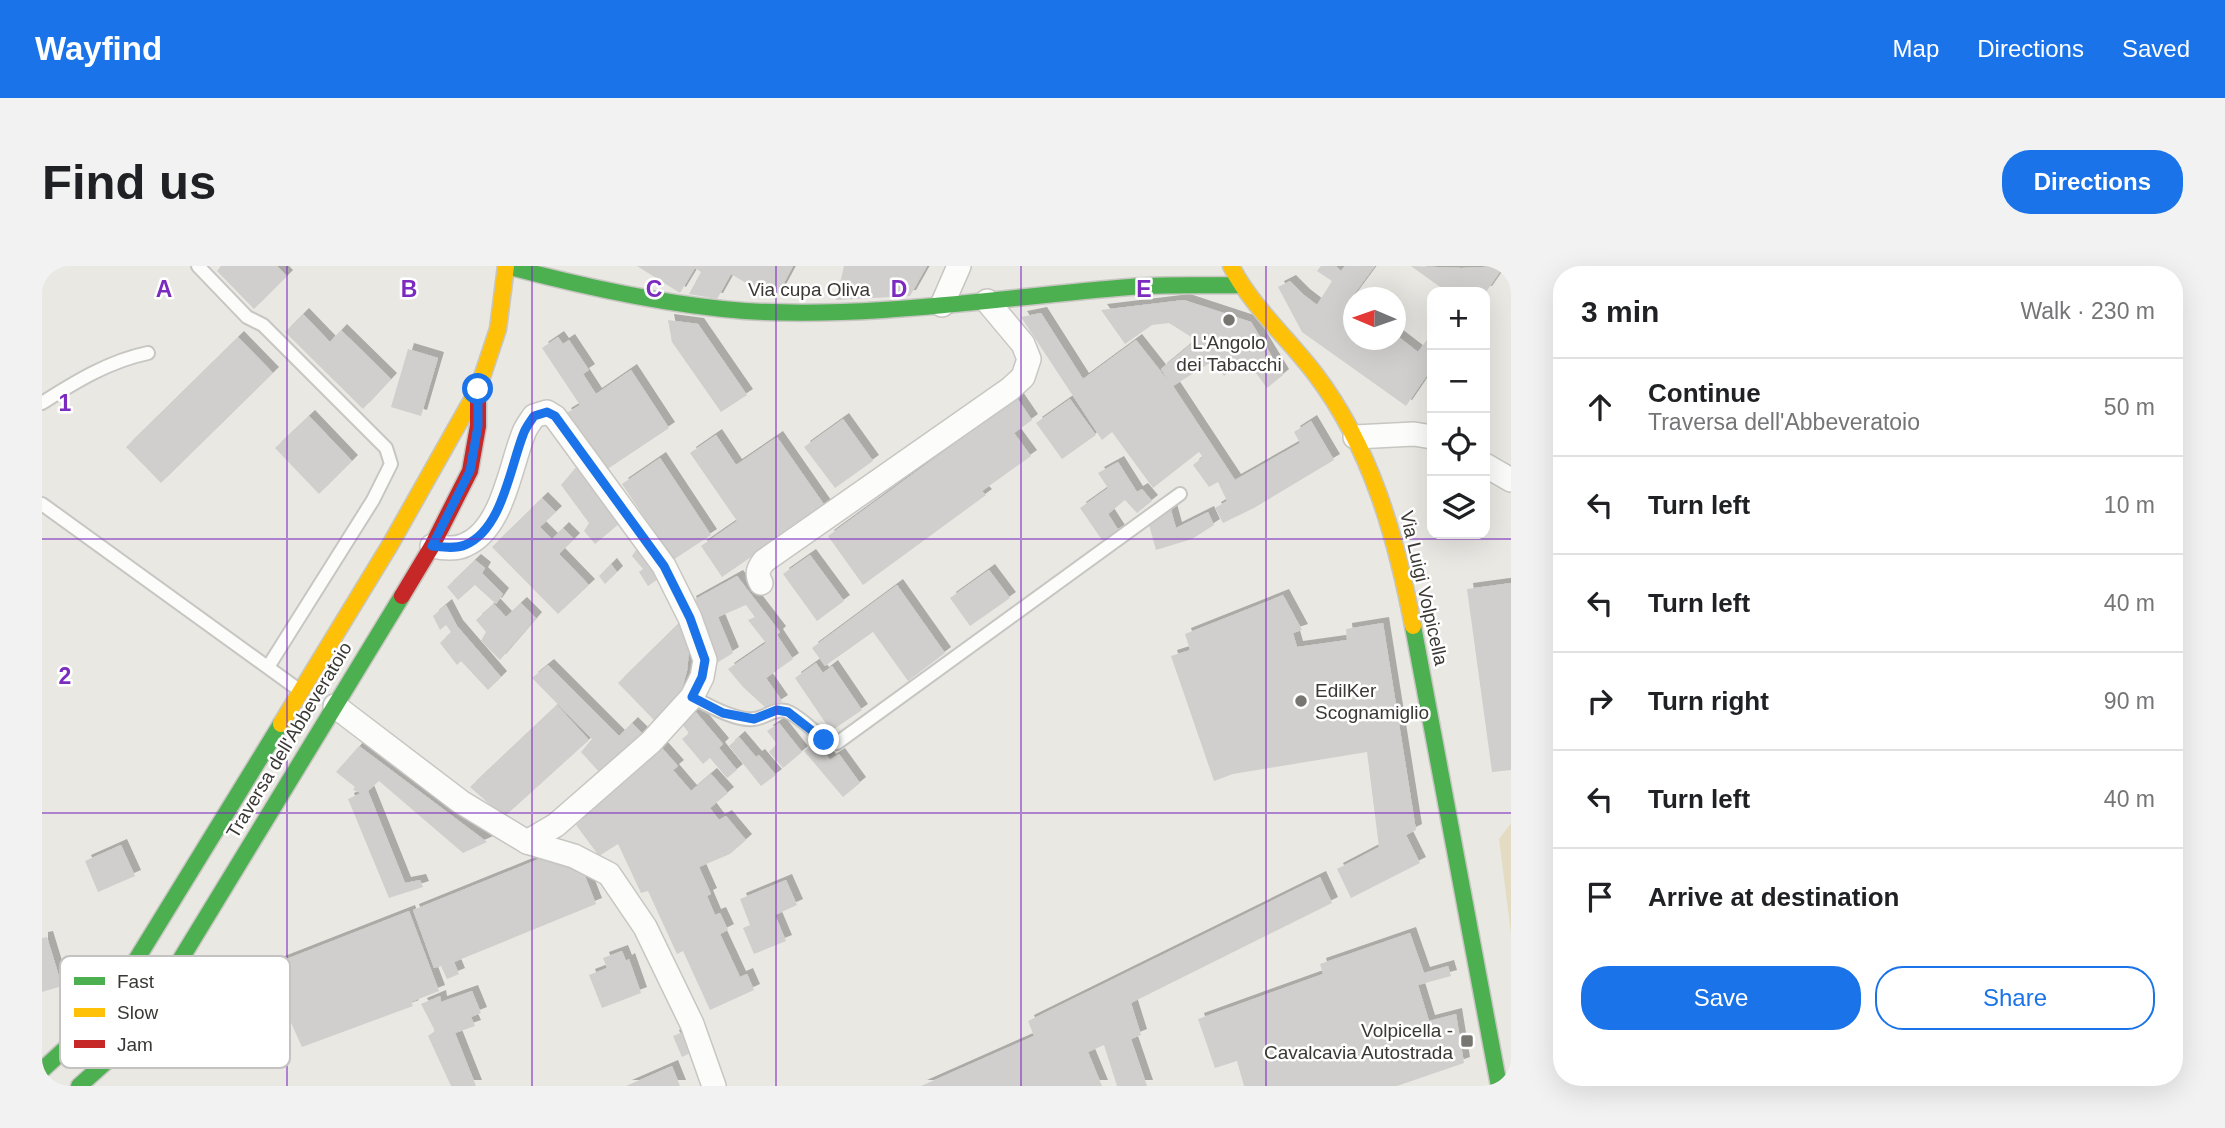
<!DOCTYPE html>
<html lang="en">
<head>
<meta charset="utf-8">
<style>
  body { margin:0; font-family:Arial,sans-serif; background:#f2f2f2; color:#202124 }
  .controls { position:absolute; right:21px; top:21px; display:grid; overflow:hidden; border-radius:14px; box-shadow:0 7px 28px #0002 }
  .controls button { width:63px; height:63px; display:grid; place-items:center; padding:0; border:0; border-bottom:2px solid #e0e0e0; background:#fff; color:#202124; font:35px sans-serif }
  .compass { position:absolute; left:1301px; top:21px; width:63px; height:63px; border-radius:50%; background:#fff; box-shadow:0 7px 28px #0002; rotate:272deg }
  .stop { position:absolute; width:21px; height:21px; margin:-16px; border:5px solid #1a73e8; border-radius:50%; background:#fff }
  .stop.end { background:#1a73e8; border-color:#fff; box-shadow:0 2px 7px #0008 }
  .list { margin:0; padding:0; list-style:none }
  h2 { display:flex; justify-content:space-between; align-items:center; height:91px; margin:0; padding:0 28px; font-size:30px }
  h2 small { font-size:23px; font-weight:400; color:#757577 }
  .list li { display:grid; grid-template-columns:46px 1fr auto; gap:21px; align-items:center; box-sizing:border-box; height:98px; padding:0 28px; border-top:2px solid #e0e0e0 }
  .list b { display:block; font-size:26px; white-space:nowrap }
  .list p { margin:0; font-size:23px; white-space:nowrap; color:#757577 }
  .list em { font-size:23px; font-style:normal; color:#757577 }
  .actions { display:flex; gap:14px; padding:21px 28px }
  .actions a { flex:1; padding:16px 0; border:2px solid #1a73e8; border-radius:28px; text-align:center; font-size:24px; color:#1a73e8 }
  .actions .main { background:#1a73e8; color:#fff }
  .icon { flex:none; width:38px; height:38px; fill:none; stroke:currentColor; stroke-width:2; stroke-linecap:round; stroke-linejoin:round }
  .map { position:relative; flex:none; width:1469px; height:820px; overflow:hidden; border-radius:28px }
  header { display:flex; align-items:center; gap:42px; box-sizing:border-box; height:98px; padding:0 35px; background:#1a73e8; color:#fff }
  header strong { font-size:33px }
  nav { display:flex; gap:38px; margin-inline-start:auto; font-size:24px }
  .intro { display:flex; align-items:center; justify-content:space-between; box-sizing:border-box; height:168px; padding:0 42px }
  h1 { margin:0; font-size:49px }
  .button { padding:18px 32px; border-radius:28px; background:#1a73e8; color:#fff; font-size:24px; font-weight:700 }
  main { display:flex; gap:42px; padding:0 42px }
  aside { flex:1; background:#fff; border-radius:28px; box-shadow:0 7px 28px #0002 }
  .map>svg:first-child { display:block }
  .green { fill:#e3dcc3 }
  .building { fill:#d0cfcd; filter:url(#shadow) }
  .lines { fill:none; stroke-linecap:round; stroke-linejoin:round }
  .lane-casing { stroke:#c7c6c2; stroke-width:16 }
  .street-casing { stroke:#c7c6c2; stroke-width:26 }
  .fast-casing { stroke:#c7c6c2; stroke-width:19 }
  .slow-casing { stroke:#c7c6c2; stroke-width:19 }
  .jam-casing { stroke:#c7c6c2; stroke-width:19 }
  .lane { stroke:#fcfcfb; stroke-width:12 }
  .street { stroke:#fcfcfb; stroke-width:23 }
  .fast { stroke:#4caf50; stroke-width:16 }
  .slow { stroke:#ffc107; stroke-width:16 }
  .jam { stroke:#c62828; stroke-width:16 }
  .route { stroke:#1a73e8; stroke-width:9 }
  .grid { fill:none; stroke:#7b2cbf; stroke-width:2; stroke-opacity:0.55 }
  .poi-dot { fill:#777671; stroke:#fff; stroke-width:2.5 }
  .labels { text-anchor:middle; dominant-baseline:central; stroke-width:5; stroke-linejoin:round; paint-order:stroke }
  .street-label { font-size:19px; fill:#393834; stroke:#fff }
  .poi-label { font-size:19px; fill:#393834; stroke:#fff }
  .key { fill:#fff; stroke:#c4c3c2; stroke-width:2 }
  .key-label { font-size:19px; fill:#393834 }
  .grid-label { font-size:23px; text-anchor:middle; font-weight:bold; fill:#7b2cbf; stroke:#fff; stroke-width:5; stroke-linejoin:round; paint-order:stroke }
</style>
</head>
<body>
<header>
<strong>Wayfind</strong>
<nav><a>Map</a><a>Directions</a><a>Saved</a></nav>
</header>
<div class="intro"><h1>Find us</h1><a class="button">Directions</a></div>
<main>
<div class="map">
<svg width="1469" height="820" viewBox="0 0 1469 820">
  <defs>
    <filter id="shadow"><feDropShadow dx="6" dy="-6" stdDeviation="0" flood-color="#0004"/></filter>
  </defs>
  <rect width="100%" height="100%" fill="#e9e8e3"/>
  <path class="green" d="M1469,557v111l-12,-95z"/>
  <g class="building">
    <path d="M179,0h56l10,10 -33,33 -37,-38z"/>
    <path d="M595,0h156l-17,32 -14,-8 -4,7 -11,-6 4,-5 -20,-12 -14,25 -28,-5 12,-22 -6,-4 -15,25z"/>
    <path d="M802,0h83l-17,30 -74,4z"/>
    <path d="M1279,0h15l5,5 4,-5h30l-26,35 4,3v36h43v-5l22,17 14,-19v35l-26,38 -104,-74 -24,-45 12,-6 14,14 13,10 15,-24 -15,-10z"/>
    <path d="M1369,0l51,2 42,-2 -18,26h-39z"/>
    <path d="M1142,34l67,22 32,53 -16,13 -22,-30 -21,18 -11,-15 -40,25 62,94 65,-37 -6,-11 17,-11 23,39 -80,48 -31,15 -8,-15 12,-7 -9,-19 -9,5 -16,-22 10,-8 -4,-5 -46,36 -41,-56 -10,8 -81,-123 20,-4 42,66 53,-39 34,43 -9,-14 35,-29 -27,-17 -17,2 -27,19 -24,-34z"/>
    <path d="M261,48l27,28 11,-12 50,49 -28,30 -78,-77z"/>
    <path d="M626,54l30,4 49,71 -26,17 -49,-70z"/>
    <path d="M196,71l35,36 -112,110 -35,-36z"/>
    <path d="M516,71l5,7 6,-4 20,30 -6,4 13,20 35,-24 38,58 -66,44 -38,-58 15,-9 -38,-57z"/>
    <path d="M366,83l30,9 -17,58 -30,-9z"/>
    <path d="M975,132l15,22 -18,13 17,23 -49,35 4,4 -123,90 -35,-49z"/>
    <path d="M1028,133l26,36 -34,24 -26,-36z"/>
    <path d="M267,150l43,45 -33,33 -44,-46z"/>
    <path d="M801,153l30,42 -38,27 -31,-41z"/>
    <path d="M674,169l20,30 41,-28 48,69 -103,71 -21,-31 36,-25 -47,-68z"/>
    <path d="M618,192l51,77 -38,25 -51,-76z"/>
    <path d="M1076,196l19,30 5,-3 10,12 -15,12 -12,-13 -17,14 11,17 -17,9 -22,-32 28,-20 -10,-15z"/>
    <path d="M535,200l42,58 -24,20 -11,-13 5,-8 -28,-38z"/>
    <path d="M500,232l14,14 -16,15 12,12 11,-11 11,11 -15,15 30,31 -31,29 -66,-67z"/>
    <path d="M1129,244l5,18 32,-16 6,13 -22,14 -36,11 -8,-29z"/>
    <path d="M596,281l20,32 -10,7 -9,-14 4,-3 -11,-13z"/>
    <path d="M768,289l34,46 -27,20 -34,-47z"/>
    <path d="M433,294l10,8 -3,5 21,21 -7,10 -21,-19 -17,15 -11,-13z"/>
    <path d="M569,298l6,8 -12,12 -6,-8z"/>
    <path d="M947,304l21,28 -40,28 -20,-28z"/>
    <path d="M695,310l43,56 -3,3 16,24 -27,19 16,23 -14,9 -25,-23 -15,-18 38,-26 -18,-23 7,-3 -9,-12 -28,12 15,36 -18,11 -25,-62z"/>
    <path d="M1469,317v187l-19,2 -25,-183z"/>
    <path d="M855,319l48,68 -37,28 -35,-49 -48,34 -13,-18z"/>
    <path d="M1241,329l19,35 -9,3 4,14 50,-7 -1,-11 37,-6 33,207 -10,5 14,28 -69,35 -14,-29 42,-22 -12,-95 -134,22 -19,7 -43,-125 19,-6 -5,-16z"/>
    <path d="M479,337l15,15 -36,42 -19,-19 5,-9 -10,-12 18,-16 12,13z"/>
    <path d="M404,339l11,21 44,51 -13,13 -27,-29 -4,4 -17,-22 11,-11 -5,-7 -6,5 -7,-14z"/>
    <path d="M638,356l10,21 -3,28 -7,25 -26,24 -36,-37z"/>
    <path d="M774,397l7,10 9,-7 30,44 -31,21 -36,-53z"/>
    <path d="M506,399l71,71 13,-13 12,12 -44,38 -19,-21 11,-13 -60,-61z"/>
    <path d="M515,439l32,35 -85,77 -34,-30z"/>
    <path d="M653,445l28,33 -4,4 18,22 -10,8 -17,-20 -7,6 -21,-25 7,-6 -8,-10z"/>
    <path d="M737,457l23,29 -19,16 -14,-16 8,-8 -10,-13z"/>
    <path d="M697,471l17,20 3,-2 17,20 -15,11 -32,-40z"/>
    <path d="M769,479l11,11 3,-3 5,7 9,-6 21,29 -17,14 -39,-46z"/>
    <path d="M317,480l128,96 -24,11 -84,-72 -11,10 37,92 15,-3 3,7 -34,11 -41,-99 13,-6 -8,-3 2,-3 -19,-15z"/>
    <path d="M619,481l17,19 -5,4 18,21 20,-17 17,19 -18,15 9,12 7,-4 20,24 -16,14 -31,13 12,27 -4,2 8,19 5,-2 8,17 -8,4 20,43 7,-3 7,16 -44,20 -27,-59 -6,3 -29,-63 -7,2 -23,-49 -19,12 -23,-31z"/>
    <path d="M79,579l14,31 -37,16 -13,-31z"/>
    <path d="M497,593l29,9 17,8 11,28 -142,58 5,12 -12,5 -6,-13 -7,2 -21,-58z"/>
    <path d="M1278,611l12,26 -201,100 10,32 -10,4 16,47h-30l-13,-41 -16,7 14,34h-181l113,-50 -6,-15z"/>
    <path d="M744,614l11,25 -22,10 11,26 -32,13 -11,-26 7,-3 -10,-26z"/>
    <path d="M367,645l30,80 -28,11 2,4 -111,41 -36,-80z"/>
    <path d="M1368,667l14,40 24,-7 3,10 -33,9 11,36 27,-7 8,49 -67,23h-153l-7,-25 -22,7 -17,-49 125,-45 -3,-10z"/>
    <path d="M5,671l15,49 -20,6v-54z"/>
    <path d="M580,685l4,10 3,-2 12,34 -39,15 -13,-33 18,-7 -4,-10z"/>
    <path d="M430,725l9,22 -10,4 4,9 -20,7 21,53h-25l-23,-50 7,-5 -14,-27 19,-8 1,6z"/>
    <path d="M641,766l9,20 -10,5 -9,-21z"/>
    <path d="M630,800l8,20h-54z"/>
  </g>
  <g class="lines">
    <defs>
      <g id="lane">
        <path d="M156,0l49,51 16,8 123,123 5,16 -18,36 -105,167"/>
        <path d="M0,137c33,-21 67,-42 106,-50"/>
        <path d="M0,238l257,186"/>
        <path d="M650,431c16,8 43,24 62,22 11,-1 20,-11 32,-8 19,7 29,27 51,32l343,-249"/>
      </g>
      <g id="street">
        <path d="M900,39l17,-39"/>
        <path d="M1313,171l59,-3 18,3"/>
        <path d="M1443,199l26,15"/>
        <path d="M390,280c10,2 23,4 33,-1 37,-15 45,-77 58,-110 2,-7 7,-13 11,-19l13,-4 8,5 109,149 26,52 15,42 -3,17 -10,20 -41,45 -95,83 -29,17"/>
        <path d="M719,317c-5,-9 -3,-14 3,-22l246,-172 13,-12 6,-18 -6,-15 -36,-43"/>
        <path d="M293,440l126,96 66,40 47,14 35,18 36,53 47,97 22,62"/>
      </g>
      <g id="fast">
        <path d="M464,0c78,21 158,39 239,45 129,8 257,-14 385,-24 37,-3 74,-1 111,-2"/>
        <path d="M1371,360l86,460"/>
        <path d="M0,804l61,-56 178,-290"/>
        <path d="M37,820l38,-34 59,-85 226,-371"/>
      </g>
      <g id="slow">
        <path d="M1189,0c21,41 57,72 85,109 55,73 80,162 97,251"/>
        <path d="M239,458l109,-179 88,-156 20,-60 8,-63"/>
      </g>
      <path id="jam" d="M360,330l30,-50 38,-75 8,-45v-29"/>
    </defs>
    <use href="#lane" class="lane-casing"/>
    <use href="#street" class="street-casing"/>
    <use href="#fast" class="fast-casing"/>
    <use href="#slow" class="slow-casing"/>
    <use href="#jam" class="jam-casing"/>
    <use href="#lane" class="lane"/>
    <use href="#street" class="street"/>
    <use href="#fast" class="fast"/>
    <use href="#slow" class="slow"/>
    <use href="#jam" class="jam"/>
  </g>
  <g class="lines">
    <path class="route" d="M436,123v37l-8,45 -38,75c10,1 23,3 33,-1 37,-15 45,-77 58,-110 2,-7 7,-13 11,-19l13,-4 8,4 109,150 26,52 15,42 -3,17 -10,20 31,16 31,6 23,-9 11,2 36,28"/>
  </g>
  <path class="grid" d="M245,0v820M490,0v820M734,0v820M979,0v820M1224,0v820M0,273h1469M0,547h1469"/>
  <g class="poi-dot">
    <circle cx="1187" cy="54" r="7"/>
    <circle cx="1259" cy="435" r="7"/>
    <rect x="1418" y="768" width="14" height="14" rx="3.5"/>
  </g>
  <g class="labels">
    <g class="street-label">
      <text x="767" y="23">Via cupa Oliva</text>
      <text transform="translate(1382 322) rotate(77)">Via Luigi Volpicella</text>
      <text transform="translate(247 474) rotate(-59)">Traversa dell'Abbeveratoio</text>
    </g>
    <g class="poi-label">
      <text x="1187" y="76">L'Angolo<tspan x="1187" dy="22">dei Tabacchi</tspan></text>
      <text x="1273" y="424" text-anchor="start">EdilKer<tspan x="1273" dy="22">Scognamiglio</tspan></text>
      <text x="1411" y="764" text-anchor="end">Volpicella -<tspan x="1411" dy="22">Cavalcavia Autostrada</tspan></text>
    </g>
  </g>
  <rect x="18" y="690" width="230" height="112" rx="10" class="key"/>
  <rect x="32" y="711" width="31" height="8" fill="#4caf50"/>
  <rect x="32" y="742" width="31" height="9" fill="#ffc107"/>
  <rect x="32" y="774" width="31" height="8" fill="#c62828"/>
  <g class="key-label">
    <text x="75" y="722">Fast</text>
    <text x="75" y="753">Slow</text>
    <text x="75" y="785">Jam</text>
  </g>
  <g class="grid-label">
    <text x="122" y="31">A</text>
    <text x="367" y="31">B</text>
    <text x="612" y="31">C</text>
    <text x="857" y="31">D</text>
    <text x="1102" y="31">E</text>
    <text x="23" y="145">1</text>
    <text x="23" y="418">2</text>
  </g>
</svg>
<div class="controls">
<button>+</button>
<button>−</button>
<button><svg class="icon" aria-label="locate" viewBox="0 0 24 24"><circle cx="12" cy="12" r="6"/><path d="M12 2v4M12 18v4M2 12h4M18 12h4"/></svg></button>
<button><svg class="icon" aria-label="layers" viewBox="0 0 24 24"><path d="M12 4l9 5-9 5-9-5zM3 14l9 5 9-5"/></svg></button>
</div>
<svg class="compass" viewBox="-18 -18 36 36"><path d="M0-13l5 13h-10z" fill="#e53935"/><path d="M0 13l5-13h-10z" fill="#757577"/></svg>
<div class="stop" style="left:436px;top:123px"></div>
<div class="stop end" style="left:782px;top:474px"></div>
</div>
<aside>
<h2>3 min<small>Walk · 230 m</small></h2>
<ul class="list">
<li><svg class="icon" aria-label="ahead" viewBox="0 0 24 24"><path d="M12 20V5M6 11l6-6 6 6"/></svg><div><b>Continue</b><p>Traversa dell'Abbeveratoio</p></div><em>50 m</em></li>
<li><svg class="icon" aria-label="left" viewBox="0 0 24 24"><path d="M17 20v-9H6M10 6l-5 5 5 5"/></svg><div><b>Turn left</b></div><em>10 m</em></li>
<li><svg class="icon" aria-label="left" viewBox="0 0 24 24"><path d="M17 20v-9H6M10 6l-5 5 5 5"/></svg><div><b>Turn left</b></div><em>40 m</em></li>
<li><svg class="icon" aria-label="right" viewBox="0 0 24 24"><path d="M7 20v-9h11M14 6l5 5-5 5"/></svg><div><b>Turn right</b></div><em>90 m</em></li>
<li><svg class="icon" aria-label="left" viewBox="0 0 24 24"><path d="M17 20v-9H6M10 6l-5 5 5 5"/></svg><div><b>Turn left</b></div><em>40 m</em></li>
<li><svg class="icon" aria-label="arrive" viewBox="0 0 24 24"><path d="M6 21V4h12l-3 4 3 4H6"/></svg><div><b>Arrive at destination</b></div></li>
</ul>
<div class="actions"><a class="main">Save</a><a>Share</a></div>
</aside>
</main>
</body>
</html>
